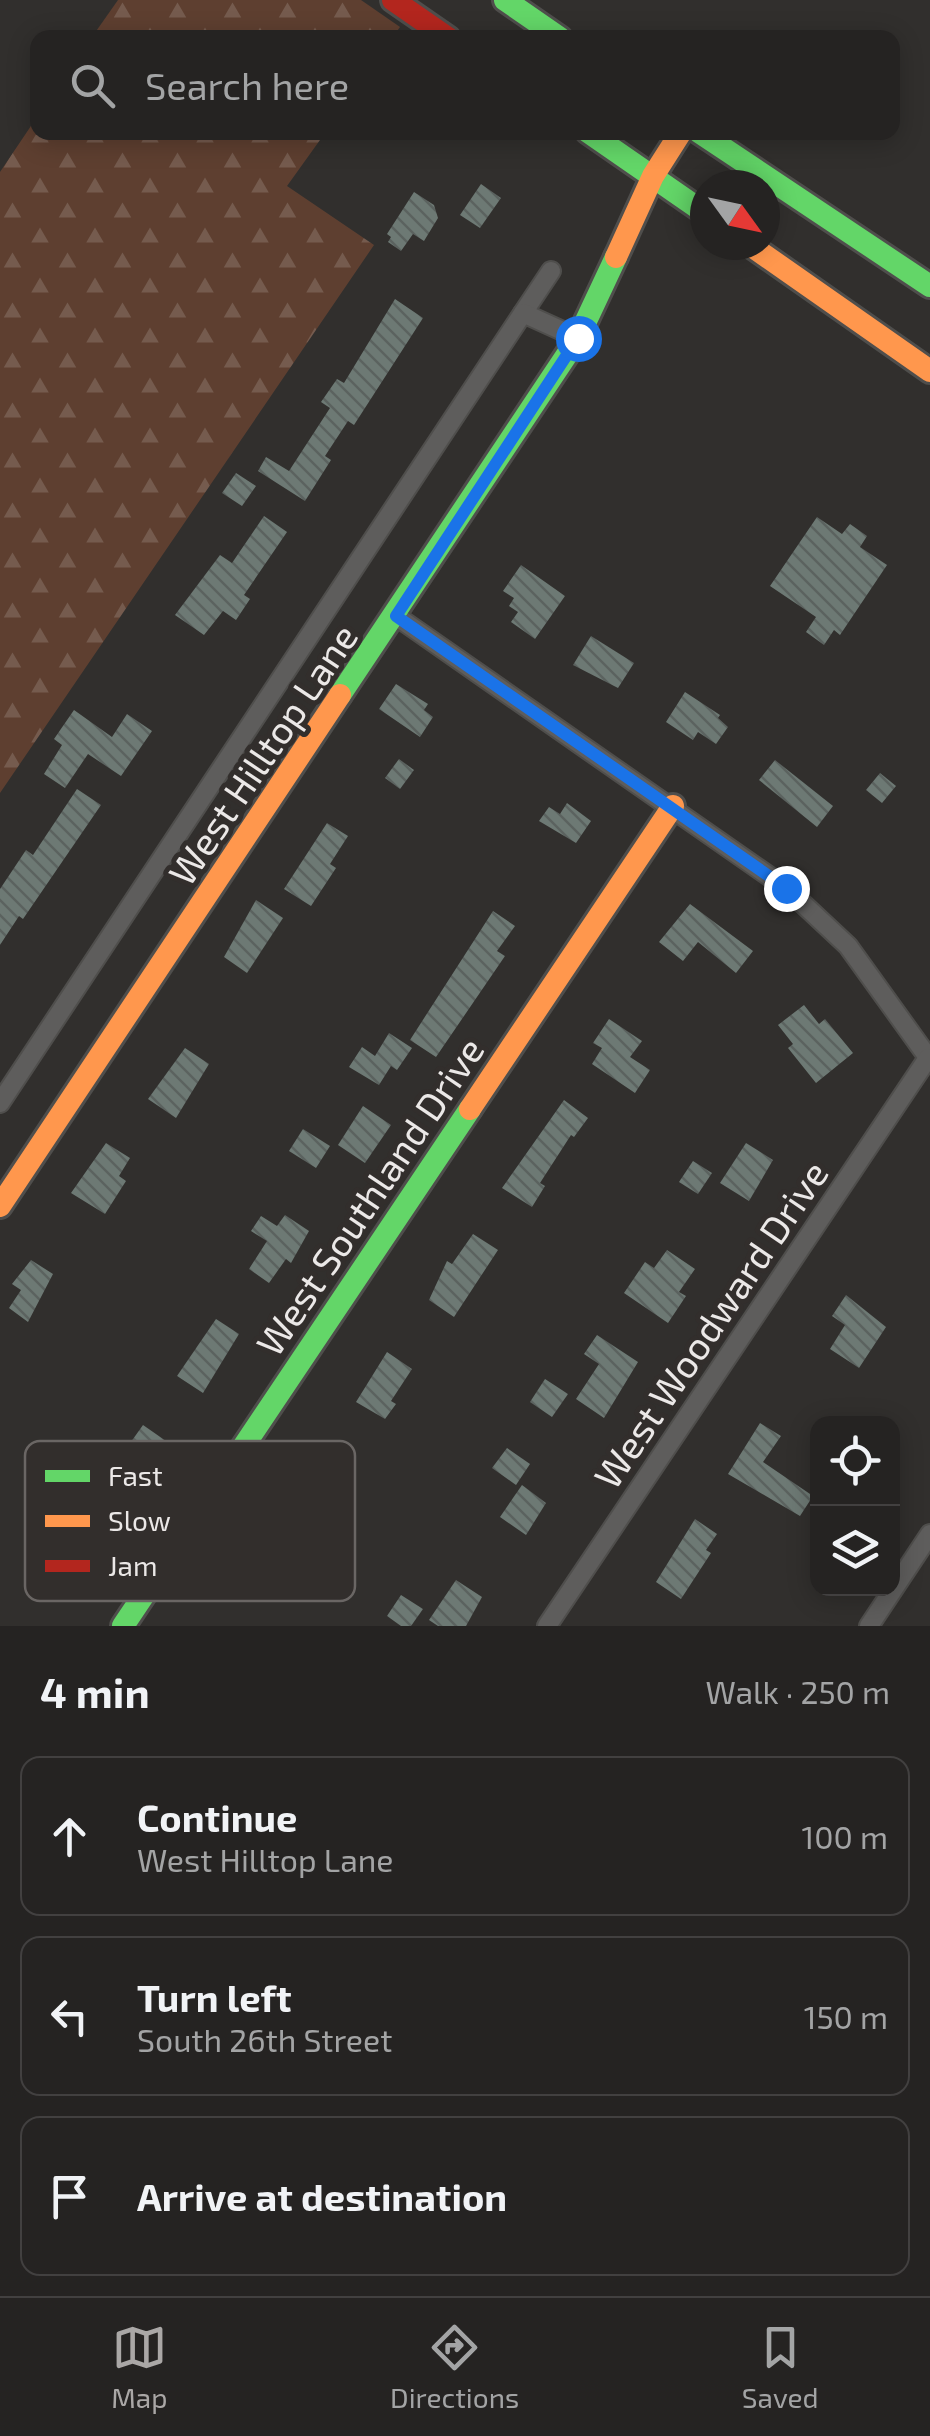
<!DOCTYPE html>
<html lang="en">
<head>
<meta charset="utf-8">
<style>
  body { margin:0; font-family:"Exo 2",sans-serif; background:#312f2f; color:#f1f3f6 }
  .controls { position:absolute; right:30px; bottom:30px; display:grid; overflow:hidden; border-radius:20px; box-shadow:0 5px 25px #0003 }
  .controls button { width:90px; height:90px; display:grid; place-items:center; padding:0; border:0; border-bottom:2px solid #424040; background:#252322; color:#f1f3f6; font:50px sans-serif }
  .compass { position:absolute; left:690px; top:170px; width:90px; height:90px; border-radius:50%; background:#252322; box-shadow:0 5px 25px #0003; rotate:123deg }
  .stop { position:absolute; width:30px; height:30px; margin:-22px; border:8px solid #1a73e8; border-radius:50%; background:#fff }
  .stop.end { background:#1a73e8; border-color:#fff; box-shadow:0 2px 10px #0008 }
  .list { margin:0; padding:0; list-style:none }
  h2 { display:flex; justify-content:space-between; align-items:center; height:130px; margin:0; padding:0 40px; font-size:42px }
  h2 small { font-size:32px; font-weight:400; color:#a3a4a5 }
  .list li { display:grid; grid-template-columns:65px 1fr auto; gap:30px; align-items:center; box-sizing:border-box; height:160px; margin:0 20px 20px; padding:0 20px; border:2px solid #424040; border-radius:20px }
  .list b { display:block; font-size:38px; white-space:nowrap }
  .list p { margin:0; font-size:32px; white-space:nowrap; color:#a3a4a5 }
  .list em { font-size:32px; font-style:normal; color:#a3a4a5 }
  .icon { flex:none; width:55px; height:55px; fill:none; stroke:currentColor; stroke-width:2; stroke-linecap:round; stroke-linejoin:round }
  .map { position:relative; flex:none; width:930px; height:1626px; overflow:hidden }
  .search { position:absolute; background:#252322; box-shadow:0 5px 25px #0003; left:30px; right:30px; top:30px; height:110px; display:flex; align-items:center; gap:25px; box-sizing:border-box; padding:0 35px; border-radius:20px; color:#a3a4a5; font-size:38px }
  .sheet { height:670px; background:#252322 }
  nav { display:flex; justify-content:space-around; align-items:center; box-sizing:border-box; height:140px; border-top:2px solid #424040; background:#252322; font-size:28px; color:#a3a4a5 }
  nav a { display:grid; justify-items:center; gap:5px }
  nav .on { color:#aaa7a6 }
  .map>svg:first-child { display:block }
  .forest { fill:url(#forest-firs) }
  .building { fill:url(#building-back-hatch) }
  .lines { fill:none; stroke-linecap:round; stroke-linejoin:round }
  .street-casing { stroke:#4f4e4c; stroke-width:22 }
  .fast-casing { stroke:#4f4e4c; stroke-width:28 }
  .slow-casing { stroke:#4f4e4c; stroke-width:28 }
  .jam-casing { stroke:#4f4e4c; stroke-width:28 }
  .street { stroke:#5e5d5c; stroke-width:18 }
  .fast { stroke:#63d668; stroke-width:22 }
  .slow { stroke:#ff974d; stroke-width:22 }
  .jam { stroke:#b3261e; stroke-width:22 }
  .route { stroke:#1a73e8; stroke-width:12 }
  .labels { text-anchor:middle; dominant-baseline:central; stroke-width:10; stroke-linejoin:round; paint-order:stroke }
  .street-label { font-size:38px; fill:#ebe8e7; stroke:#322e2c }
  .key { fill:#322e2c; stroke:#6a6664; stroke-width:2.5 }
  .key-label { font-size:28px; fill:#ebe8e7 }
</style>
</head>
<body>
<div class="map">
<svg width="930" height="1626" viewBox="0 0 930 1626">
  <defs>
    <pattern id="forest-firs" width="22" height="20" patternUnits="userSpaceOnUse" patternTransform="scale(2.5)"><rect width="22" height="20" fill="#5e3f30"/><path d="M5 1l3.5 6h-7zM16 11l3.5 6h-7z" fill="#755b4e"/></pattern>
    <pattern id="building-back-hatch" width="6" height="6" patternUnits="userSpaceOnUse" patternTransform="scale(2.5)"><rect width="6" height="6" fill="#6d7974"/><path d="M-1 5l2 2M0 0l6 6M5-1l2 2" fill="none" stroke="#5b625f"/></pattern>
  </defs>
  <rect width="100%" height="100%" fill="#312f2d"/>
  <g class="forest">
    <path d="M118,0h243l39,27 -8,11 -300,-1z"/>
    <path d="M37,117l1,15 287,1 -38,53 87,59 -374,548v-621z"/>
  </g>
  <g class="building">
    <path d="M481,184l20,14 -21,30 -20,-13z"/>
    <path d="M414,192l20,13 4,13 -14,23 -11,-7 -12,17 -13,-9 3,-5 -4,-3z"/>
    <path d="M395,299l28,19 -69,107 -6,-4 -23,35 6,4 -26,41 -47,-30 8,-14 23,14 41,-63 -9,-6 16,-23 7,4z"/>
    <path d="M236,473l20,13 -14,20 -20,-13z"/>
    <path d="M264,516l23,16 -43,63 6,4 -14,21 -13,-9 -19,24 -29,-20 45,-60 12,8z"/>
    <path d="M817,517l25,17 8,-10 17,12 -7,11 27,18 -47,70 -6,-5 -10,15 -18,-13 10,-15 -46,-31z"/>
    <path d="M521,565l44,31 -30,43 -24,-17 7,-10 -9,-6 5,-8 -11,-7z"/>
    <path d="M591,636l43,27 -16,25 -45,-23z"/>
    <path d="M396,684l32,20 -4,6 9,7 -13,20 -41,-28z"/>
    <path d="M685,692l35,23 -2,3 10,9 -12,17 -18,-12 -5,8 -27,-18z"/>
    <path d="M74,710l38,27 15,-23 25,17 -31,45 -33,-22 -23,34 -21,-14 18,-29 -8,-6z"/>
    <path d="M399,759l15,11 -14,19 -15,-11z"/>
    <path d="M775,760l58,46 -16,21 -58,-47z"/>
    <path d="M880,773l16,13 -14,17 -16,-13z"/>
    <path d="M77,789l24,16 -78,114 -4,-3 -19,29v-56l26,-39 7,5z"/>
    <path d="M567,803l24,18 -15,22 -37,-22 10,-14 11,7z"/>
    <path d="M327,823l21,13 -18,28 6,4 -25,38 -27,-17z"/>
    <path d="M256,900l27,18 -36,55 -23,-16z"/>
    <path d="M690,904l63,47 -17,22 -38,-31 -15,19 -24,-19z"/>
    <path d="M493,911l22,15 -18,25 8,5 -69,101 -26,-17z"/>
    <path d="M804,1005l15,19 6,-5 28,34 -37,30 -28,-35 5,-4 -15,-19z"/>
    <path d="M609,1019l33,22 -12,16 20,13 -15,23 -43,-29 10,-16 -9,-5z"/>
    <path d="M389,1033l23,15 -15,22 -6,-4 -12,19 -30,-18 13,-20 13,9z"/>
    <path d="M185,1048l24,16 -33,54 -28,-19z"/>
    <path d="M564,1100l24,18 -14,19 -3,-2 -31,48 5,3 -13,21 -30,-19z"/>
    <path d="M363,1106l28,19 -26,38 -27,-18z"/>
    <path d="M303,1129l27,17 -14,22 -27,-17z"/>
    <path d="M106,1143l24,15 -11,18 7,5 -21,33 -34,-21z"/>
    <path d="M746,1143l27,17 -24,41 -29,-18z"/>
    <path d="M693,1161l19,12 -14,21 -19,-12z"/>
    <path d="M285,1215l24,16 -18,32 -5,-4 -17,24 -20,-14 18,-28 -16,-10 10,-15 16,10z"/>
    <path d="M473,1234l25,16 -44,67 -25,-17 18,-39 5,3z"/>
    <path d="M667,1250l28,19 -16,23 7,4 -18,27 -44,-30 21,-31 9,6z"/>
    <path d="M31,1260l22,14 -25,48 -19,-14 12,-18 -9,-6z"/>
    <path d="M846,1295l40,32 -27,41 -29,-19 15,-24 -13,-9z"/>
    <path d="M216,1319l23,15 -36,59 -26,-17z"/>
    <path d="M597,1335l41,27 -34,56 -28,-19 23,-35 -15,-10z"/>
    <path d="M387,1352l25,17 -21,32 5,3 -11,15 -29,-17z"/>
    <path d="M545,1379l23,15 -16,23 -22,-15z"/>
    <path d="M760,1423l21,13 -18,26 50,34 -13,20 -72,-42z"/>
    <path d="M143,1425l23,16 -28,40 5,4 -15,20 -24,-16 11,-16 -4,-3z"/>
    <path d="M507,1448l23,16 -14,21 -24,-17z"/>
    <path d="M522,1485l24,18 -20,32 -26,-18z"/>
    <path d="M695,1519l22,15 -11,16 5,3 -30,46 -25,-17z"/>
    <path d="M456,1580l26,17 -16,29h-28l-9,-6z"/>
    <path d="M401,1595l22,14 -12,17h-10l-14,-10z"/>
  </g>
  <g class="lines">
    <defs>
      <g id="street">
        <path d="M523,313l28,-42"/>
        <path d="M396,616l390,272 62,58 82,114"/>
        <path d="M0,1103l523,-790 55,25"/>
        <path d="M547,1626l381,-568"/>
        <path d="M869,1626l61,-92"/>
      </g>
      <g id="fast">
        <path d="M505,0l55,38"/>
        <path d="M588,132l117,81"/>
        <path d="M699,132l231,154"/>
        <path d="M340,695l238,-357 38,-81"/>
        <path d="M123,1626l347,-517"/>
      </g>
      <g id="slow">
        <path d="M750,245l180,126"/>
        <path d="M616,257l37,-81 28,-44"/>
        <path d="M470,1109l203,-303"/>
        <path d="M0,1206l340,-511"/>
      </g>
      <path id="jam" d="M393,0l55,38"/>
    </defs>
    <use href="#street" class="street-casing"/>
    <use href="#fast" class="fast-casing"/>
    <use href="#slow" class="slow-casing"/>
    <use href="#jam" class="jam-casing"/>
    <use href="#street" class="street"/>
    <use href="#fast" class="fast"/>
    <use href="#slow" class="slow"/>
    <use href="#jam" class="jam"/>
  </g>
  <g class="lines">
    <path class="route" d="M578,338l-182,278 390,272"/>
  </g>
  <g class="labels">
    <g class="street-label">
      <text transform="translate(262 754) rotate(-56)">West Hilltop Lane</text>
      <text transform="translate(369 1196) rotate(-56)">West Southland Drive</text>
      <text transform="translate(710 1324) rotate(-56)">West Woodward Drive</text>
    </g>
  </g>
  <rect x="25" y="1441" width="330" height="160" rx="15" class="key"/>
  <rect x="45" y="1470" width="45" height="12" fill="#63d668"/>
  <rect x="45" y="1515" width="45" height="12" fill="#ff974d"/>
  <rect x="45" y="1560" width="45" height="12" fill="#b3261e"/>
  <g class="key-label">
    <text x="108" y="1486">Fast</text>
    <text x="108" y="1531">Slow</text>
    <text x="108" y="1576">Jam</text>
  </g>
</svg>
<div class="controls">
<button><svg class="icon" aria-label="locate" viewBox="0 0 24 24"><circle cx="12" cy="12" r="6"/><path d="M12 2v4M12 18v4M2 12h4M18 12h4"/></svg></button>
<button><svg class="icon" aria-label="layers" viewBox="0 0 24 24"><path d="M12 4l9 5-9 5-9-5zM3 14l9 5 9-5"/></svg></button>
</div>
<svg class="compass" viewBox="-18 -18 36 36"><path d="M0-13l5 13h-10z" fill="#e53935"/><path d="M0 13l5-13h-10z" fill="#a3a4a5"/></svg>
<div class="stop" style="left:578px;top:338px"></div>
<div class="stop end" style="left:786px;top:888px"></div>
<div class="search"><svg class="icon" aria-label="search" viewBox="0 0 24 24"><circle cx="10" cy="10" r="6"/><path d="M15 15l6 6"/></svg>Search here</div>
</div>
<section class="sheet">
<h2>4 min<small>Walk · 250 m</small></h2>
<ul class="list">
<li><svg class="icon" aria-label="ahead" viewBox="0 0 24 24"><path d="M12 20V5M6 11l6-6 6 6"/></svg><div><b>Continue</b><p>West Hilltop Lane</p></div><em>100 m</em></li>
<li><svg class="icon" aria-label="left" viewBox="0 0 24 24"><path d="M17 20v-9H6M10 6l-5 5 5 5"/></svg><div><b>Turn left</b><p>South 26th Street</p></div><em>150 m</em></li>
<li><svg class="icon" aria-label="arrive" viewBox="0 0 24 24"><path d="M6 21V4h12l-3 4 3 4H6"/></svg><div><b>Arrive at destination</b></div></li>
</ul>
</section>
<nav>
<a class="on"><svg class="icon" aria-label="map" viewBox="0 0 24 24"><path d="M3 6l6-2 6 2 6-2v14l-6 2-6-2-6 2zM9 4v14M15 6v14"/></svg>Map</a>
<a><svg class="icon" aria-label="directions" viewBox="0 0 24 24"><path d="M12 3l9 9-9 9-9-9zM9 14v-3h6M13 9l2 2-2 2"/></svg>Directions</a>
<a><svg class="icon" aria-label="saved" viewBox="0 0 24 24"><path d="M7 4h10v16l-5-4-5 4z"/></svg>Saved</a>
</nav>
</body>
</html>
